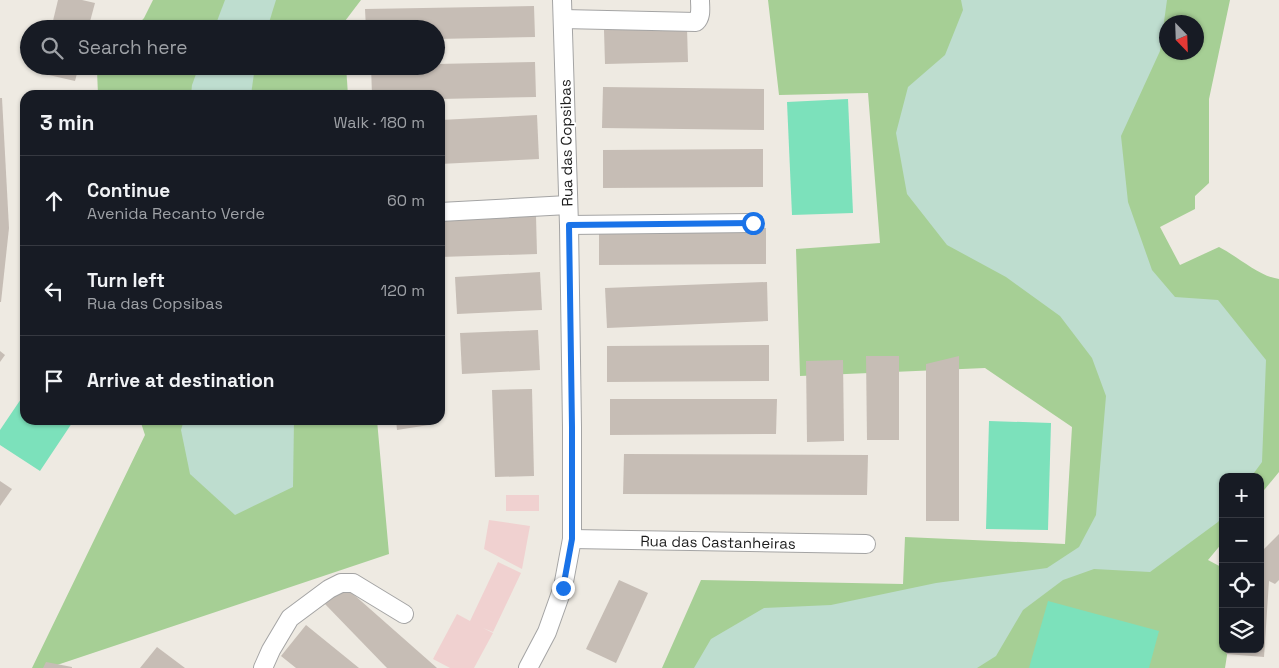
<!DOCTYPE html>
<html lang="en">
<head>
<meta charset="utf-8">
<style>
  body { margin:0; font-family:"Space Grotesk",sans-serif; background:#20242c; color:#f1f3f6 }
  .controls { position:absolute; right:15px; bottom:15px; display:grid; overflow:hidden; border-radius:10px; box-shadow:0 1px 4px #0004 }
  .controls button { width:45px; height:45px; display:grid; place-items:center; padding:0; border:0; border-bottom:1px solid #363941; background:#171b24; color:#f1f3f6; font:25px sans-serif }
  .compass { position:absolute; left:1159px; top:15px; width:45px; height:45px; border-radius:50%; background:#171b24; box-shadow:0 1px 4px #0004; rotate:157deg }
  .stop { position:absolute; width:15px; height:15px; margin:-11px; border:4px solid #1a73e8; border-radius:50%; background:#fff }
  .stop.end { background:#1a73e8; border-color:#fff; box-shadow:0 1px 5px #0008 }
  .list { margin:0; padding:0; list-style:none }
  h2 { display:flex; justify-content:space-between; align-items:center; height:65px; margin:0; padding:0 20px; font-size:21px }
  h2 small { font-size:16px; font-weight:400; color:#9ea1a6 }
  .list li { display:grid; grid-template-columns:32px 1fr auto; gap:15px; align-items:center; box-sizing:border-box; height:90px; padding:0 20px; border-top:1px solid #363941 }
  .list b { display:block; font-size:19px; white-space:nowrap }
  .list p { margin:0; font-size:16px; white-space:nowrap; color:#9ea1a6 }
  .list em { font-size:16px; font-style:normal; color:#9ea1a6 }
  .icon { flex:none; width:28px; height:28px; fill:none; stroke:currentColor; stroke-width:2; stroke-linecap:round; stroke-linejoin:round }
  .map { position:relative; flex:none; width:1279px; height:668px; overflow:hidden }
  .search { position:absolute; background:#171b24; box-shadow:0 1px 4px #0004; left:20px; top:20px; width:425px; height:55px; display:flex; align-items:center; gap:12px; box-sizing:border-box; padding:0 18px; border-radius:28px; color:#9ea1a6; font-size:19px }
  .panel { position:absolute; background:#171b24; box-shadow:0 1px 4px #0004; left:20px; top:90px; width:425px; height:335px; border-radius:15px }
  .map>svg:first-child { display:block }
  .commercial { fill:#f0d1d0 }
  .forest { fill:#a6cf95; fill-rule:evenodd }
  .wetland { fill:#beddcf }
  .pitch { fill:#7ce1bb }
  .building { fill:#c6bdb5 }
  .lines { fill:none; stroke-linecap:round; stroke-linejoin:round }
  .minor-casing { stroke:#a4a4a4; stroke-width:20 }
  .minor { stroke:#fff; stroke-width:18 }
  .route { stroke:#1a73e8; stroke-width:6 }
  .labels { text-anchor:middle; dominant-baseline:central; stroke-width:4; stroke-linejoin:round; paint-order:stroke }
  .street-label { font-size:15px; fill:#1d1d1d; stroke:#fff }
</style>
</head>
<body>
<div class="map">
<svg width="1279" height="668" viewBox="0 0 1279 668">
  <rect width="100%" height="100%" fill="#eeeae2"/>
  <g class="commercial">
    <rect x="506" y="495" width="33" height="16"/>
    <path d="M489,520l41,6 -8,43 -38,-20z"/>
    <path d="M498,562l23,11 -28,59 -10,-4 10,5 -19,35h-24l-17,-9 24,-45 13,7z"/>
  </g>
  <g class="forest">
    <path d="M153,0h208l-19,25v4h-208l10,-11z"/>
    <path d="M768,0h462l-21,99v84l-14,13v13l-35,18 20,38 39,-18c18,9 41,30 60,32v193l-19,23v-18h-37v65l-15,18 15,8v81h5l-3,19h-563l39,-88 202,4 2,-47 160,7 7,-117 -87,-59 -185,8 -4,-127 84,-6 -12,-150 -89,2zM1166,22h30v30h-30z"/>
    <path d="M101,66h245l2,29h-250l-1,-25z"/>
    <path d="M140,420h237l12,134 -341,114h-16l113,-233z"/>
  </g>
  <g class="wetland">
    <path d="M225,0h51l-9,29h-53z"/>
    <path d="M961,0h206l-7,51 -39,85 7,66 24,68 23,27 43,3 48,60 -4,102 -11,15h-28v38l-5,7 -68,50 -56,-3 -31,11 -40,30 -27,46 -19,12h-283l17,-29 53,-31 67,-3 105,-22 111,-15 32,-21 17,-32 10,-119 -14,-38 -32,-42 -54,-39 -59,-32 -40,-51 -11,-61 12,-46 37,-32 18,-45z"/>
    <path d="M199,66h56l-4,29h-60l1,-10z"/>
    <path d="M184,420h110l-1,67 -58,28 -45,-41 -9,-44z"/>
  </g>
  <g class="pitch">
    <path d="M848,99l5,114 -61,2 -5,-113z"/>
    <path d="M25,393v27h49l-34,51 -40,-26v-15z"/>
    <path d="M989,421l62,2 -3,107 -62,-1z"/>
    <path d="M1048,601l111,30 -10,37h-120z"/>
  </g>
  <g class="building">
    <path d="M58,0h24l13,3 -7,26h-37z"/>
    <path d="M534,6l1,31 -99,2v-10h-70l-1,-20z"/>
    <path d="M687,28l1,34 -83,2 -1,-34z"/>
    <path d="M535,62l1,35 -96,2v-4h-68l-1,-29h65v-2z"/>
    <path d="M41,66h38l-4,15 -35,-8z"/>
    <path d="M603,87l161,2v41l-162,-2z"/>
    <path d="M0,98h2l7,130 -8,74h-1z"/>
    <path d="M537,115l2,44 -99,5v-44z"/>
    <path d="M763,149v38l-160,1v-38z"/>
    <path d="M536,216l1,38 -97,3v-37z"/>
    <path d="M766,228v36l-167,1v-36z"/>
    <path d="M540,272l2,38 -85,4 -2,-37z"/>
    <path d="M767,282l1,39 -161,7 -2,-40z"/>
    <path d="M538,330l2,40 -78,4 -2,-41z"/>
    <path d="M769,345v36l-162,1v-36z"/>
    <path d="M0,351l5,4 -5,7z"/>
    <path d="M866,356h33v84h-32z"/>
    <path d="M959,356v165h-33v-157z"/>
    <path d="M843,360l1,81 -37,1 -1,-81z"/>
    <path d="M532,389l2,87 -39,1 -3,-87z"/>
    <path d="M610,399h167l-1,35 -166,1z"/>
    <path d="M396,420h33v5l-32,5z"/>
    <path d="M624,454l244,1 -1,40 -244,-1z"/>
    <path d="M0,481l12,8 -12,17z"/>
    <path d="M1279,534v46l-4,4 -6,-3 -5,76 -38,-3 1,-5h33v-96z"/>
    <path d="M619,580l29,13 -32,70 -30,-14z"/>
    <path d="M344,586l93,82h-50l-63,-65z"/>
    <path d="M306,625l53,43h-63l-15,-12z"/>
    <path d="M157,647l28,21h-45z"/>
    <path d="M46,662l26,5v1h-29z"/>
  </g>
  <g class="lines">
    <defs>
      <g id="minor">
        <path d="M563,19l133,3c6,-6 4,-14 4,-22"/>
        <path d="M440,212l128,-7"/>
        <path d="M569,225l184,-2"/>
        <path id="s1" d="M572,539l294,5"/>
        <path d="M263,668l8,-18 19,-32 39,-29 12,-6h12l51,31"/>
        <path d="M528,668l19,-36 16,-45 9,-48v-112l-3,-202 -7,-225"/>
      </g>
    </defs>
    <use href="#minor" class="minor-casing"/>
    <use href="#minor" class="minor"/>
  </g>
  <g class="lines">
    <path class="route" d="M563,588l9,-49v-112l-3,-202 184,-2"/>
  </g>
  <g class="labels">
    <g class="street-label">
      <text transform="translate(566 143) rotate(-91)">Rua das Copsibas</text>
      <text stroke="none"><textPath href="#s1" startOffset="146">Rua das Castanheiras</textPath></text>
    </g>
  </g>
</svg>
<div class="controls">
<button>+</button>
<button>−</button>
<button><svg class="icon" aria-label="locate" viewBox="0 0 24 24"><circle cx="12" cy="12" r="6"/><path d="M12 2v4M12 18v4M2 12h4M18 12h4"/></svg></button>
<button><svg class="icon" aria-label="layers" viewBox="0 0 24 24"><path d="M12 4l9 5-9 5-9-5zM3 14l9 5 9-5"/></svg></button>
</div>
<svg class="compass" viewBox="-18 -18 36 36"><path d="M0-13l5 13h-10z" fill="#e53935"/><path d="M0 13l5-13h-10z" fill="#9ea1a6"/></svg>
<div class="stop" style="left:753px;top:223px"></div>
<div class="stop end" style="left:563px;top:588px"></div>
<div class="search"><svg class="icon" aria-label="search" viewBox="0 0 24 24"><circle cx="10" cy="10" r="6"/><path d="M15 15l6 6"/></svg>Search here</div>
<section class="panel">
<h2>3 min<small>Walk · 180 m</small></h2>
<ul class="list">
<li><svg class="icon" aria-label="ahead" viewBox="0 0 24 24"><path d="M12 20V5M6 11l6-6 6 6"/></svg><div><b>Continue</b><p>Avenida Recanto Verde</p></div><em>60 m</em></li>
<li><svg class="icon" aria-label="left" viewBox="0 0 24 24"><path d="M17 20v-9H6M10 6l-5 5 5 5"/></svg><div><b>Turn left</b><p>Rua das Copsibas</p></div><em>120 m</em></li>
<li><svg class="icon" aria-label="arrive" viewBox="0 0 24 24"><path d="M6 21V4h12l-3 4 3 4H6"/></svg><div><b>Arrive at destination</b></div></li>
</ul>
</section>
</div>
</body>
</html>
